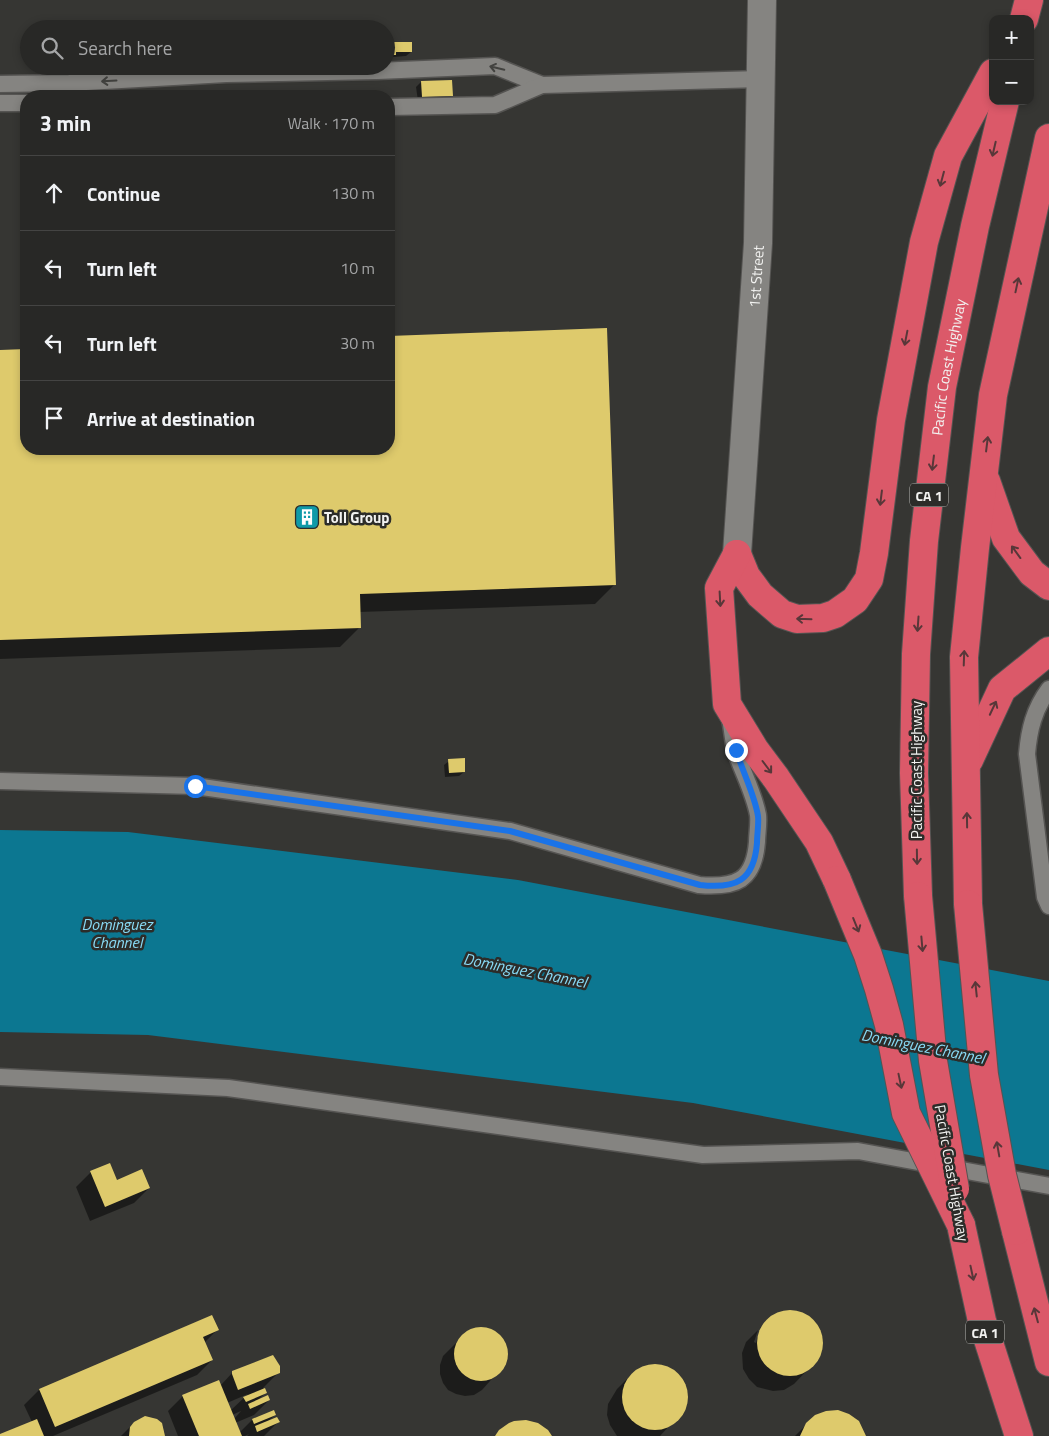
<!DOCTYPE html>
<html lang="en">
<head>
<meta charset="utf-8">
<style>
  body { margin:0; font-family:"Titillium Web",sans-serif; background:#30302e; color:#f1f3f6 }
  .controls { position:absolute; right:15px; top:15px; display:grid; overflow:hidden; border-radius:10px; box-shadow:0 2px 8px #0003 }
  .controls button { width:45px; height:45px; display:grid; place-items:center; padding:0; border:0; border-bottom:1px solid #444443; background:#282826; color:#f1f3f6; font:25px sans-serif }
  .stop { position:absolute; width:15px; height:15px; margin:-11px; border:4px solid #1a73e8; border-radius:50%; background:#fff }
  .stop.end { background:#1a73e8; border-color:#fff; box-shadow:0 1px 5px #0008 }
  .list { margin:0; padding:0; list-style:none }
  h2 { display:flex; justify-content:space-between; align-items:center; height:65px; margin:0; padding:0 20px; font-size:21px }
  h2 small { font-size:16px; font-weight:400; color:#a5a6a7 }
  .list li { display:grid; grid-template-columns:32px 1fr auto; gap:15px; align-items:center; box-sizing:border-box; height:75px; padding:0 20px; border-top:1px solid #444443 }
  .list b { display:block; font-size:19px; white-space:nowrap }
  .list em { font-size:16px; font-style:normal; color:#a5a6a7 }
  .icon { flex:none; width:28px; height:28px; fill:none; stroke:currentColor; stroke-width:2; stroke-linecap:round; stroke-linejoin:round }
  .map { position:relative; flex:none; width:1049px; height:1436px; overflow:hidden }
  .search { position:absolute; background:#282826; box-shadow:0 2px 8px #0003; left:20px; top:20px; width:375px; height:55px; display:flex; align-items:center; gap:12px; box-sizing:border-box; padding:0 18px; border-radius:28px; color:#a5a6a7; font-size:19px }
  .panel { position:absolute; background:#282826; box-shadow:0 2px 8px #0003; left:20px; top:90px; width:375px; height:365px; border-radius:20px }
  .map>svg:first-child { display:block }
  .water { fill:#0c7791 }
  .shadow { fill:#0007; fill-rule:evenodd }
  .building { fill:#deca6c }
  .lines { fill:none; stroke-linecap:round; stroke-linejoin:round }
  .lane-casing { stroke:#555452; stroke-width:19 }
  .street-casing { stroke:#555452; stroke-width:30 }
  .highway-casing { stroke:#555452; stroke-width:30 }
  .lane { stroke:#858481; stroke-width:16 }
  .street { stroke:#858481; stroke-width:28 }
  .highway { stroke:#db5969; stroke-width:28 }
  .highway-bridge-casing { stroke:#555452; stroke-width:30; stroke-linecap:butt }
  .highway-bridge { stroke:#db5969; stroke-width:28 }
  .oneway { stroke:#42423f }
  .oneway2 { stroke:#583739 }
  .route { stroke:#1a73e8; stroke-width:6 }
  .labels { text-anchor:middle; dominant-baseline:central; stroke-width:5; stroke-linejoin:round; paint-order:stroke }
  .shield { fill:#2c2c29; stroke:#b7b7b4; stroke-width:1 }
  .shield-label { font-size:14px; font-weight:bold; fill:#f2f2f0 }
  .street-label { font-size:15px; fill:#f2f2f0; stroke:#2c2c29 }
  .poi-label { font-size:15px; font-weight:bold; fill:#f2f2f0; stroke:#2c2c29; text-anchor:start }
  .water-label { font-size:16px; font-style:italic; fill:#88daf5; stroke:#2c2c29 }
</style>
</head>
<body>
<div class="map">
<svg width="1049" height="1436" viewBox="0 0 1049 1436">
  <rect width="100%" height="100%" fill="#363633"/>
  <path class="water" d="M0,830l128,2 390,48 531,101v189l-356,-67 -545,-68 -148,-3z"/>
  <g class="shadow">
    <path d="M386,43l25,9 -5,4 -13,1 -3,2h-4z"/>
    <path d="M421,82l31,14 -5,4 -29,1 -2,-14z"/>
    <path d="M606,329l9,255 -20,20 -236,8 1,15 -20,20 -340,12v-308l26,-1v99h363v-112z"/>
    <path d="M449,761l15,11 -5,4 -14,1 -1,-12z"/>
    <path d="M91,1172l25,10 33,6 -15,15 -44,18 -14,-34z"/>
    <path d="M791,1311l16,5 8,7 5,10 2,11 -5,16 -23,24 -10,6 -11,1 -16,-4 -8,-8 -6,-10 -1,-16 4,-11 12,-12 -4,12 2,1 5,-15h-1l10,-10 10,-5z"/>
    <path d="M211,1316l6,14 -13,13 8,17 -15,15 -144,61h-53l32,-14 -8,-17 15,-15z"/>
    <path d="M477,1328l14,1 7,5 8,11 2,9 -2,9 -24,27 -8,5 -9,1 -9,-2 -8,-4 -5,-7 -3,-9v-9l3,-9 25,-25z"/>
    <path d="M653,1365l16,3 9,7 6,9 2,16 -3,11 -23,25h-43l-7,-11 -3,-10 1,-11 9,-15 15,-15 10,-6z"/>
    <path d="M233,1372h46l-16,16 2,5 -8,8 12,-1 -15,15 -19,8 4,10 13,-13 23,-5 -9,8 12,-1 -14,14h-17l2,-2 -4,2h-67l-10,-25 15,-15 37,-10zM248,1394l-18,17 -3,-8zM241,1411l-7,8 -2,-4z"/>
    <path d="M134,1423l29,13h-42z"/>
    <path d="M807,1424l58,12h-70z"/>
  </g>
  <g class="building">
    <path d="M386,42h26v10h-16v3h-10z"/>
    <path d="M452,80l1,16 -31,1 -1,-16z"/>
    <path d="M607,328l9,257 -256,9 1,34 -361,12v-290l26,-1v100h363v-113z"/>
    <path d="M465,758v14l-16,1 -1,-14z"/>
    <path d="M110,1163l7,17 25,-11 8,19 -45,19 -15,-36z"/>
    <circle cx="790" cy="1343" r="33"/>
    <path d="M212,1315l7,15 -16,7 10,23 -158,67 -16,-38z"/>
    <circle cx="481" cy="1354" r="27"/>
    <path d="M273,1355l7,11v7l-42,17 -6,-16v-3z"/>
    <circle cx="655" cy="1397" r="33"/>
    <path d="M219,1380l23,56h-43l-17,-41z"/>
    <path d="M265,1388l2,5 -21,9 -3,-5z"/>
    <path d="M268,1395l2,5 -20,9 -2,-5z"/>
    <path d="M274,1410l2,5 -22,9 -2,-5z"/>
    <path d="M838,1410l11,4 10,7 7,15h-66l6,-13 9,-8 11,-4z"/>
    <path d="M145,1416l12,3 5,4 3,13h-36l1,-9 4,-5z"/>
    <path d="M277,1417l3,5 -23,10 -2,-6z"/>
    <path d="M37,1419l7,17h-44v-2z"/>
    <path d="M526,1420l12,3 10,7 4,6h-57l4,-6 10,-7 5,-2z"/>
  </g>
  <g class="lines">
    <defs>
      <g id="lane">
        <path d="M0,84l69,-1 157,-9 151,-3 118,-5 47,19"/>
        <path d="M0,103h26"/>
        <path d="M389,107l106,-2 47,-20 219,-6"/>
        <path d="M1049,689c-15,20 -20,41 -22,65l18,143 4,9"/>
        <path d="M0,781l195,5 315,45 189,54c37,3 55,-4 58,-43 0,-8 2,-18 1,-27 -4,-22 -16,-44 -23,-65 -2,-10 -3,-21 -5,-31"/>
        <path d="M0,1077l228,11 475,67 155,-4 191,35"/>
      </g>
      <g id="street">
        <path id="s1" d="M737,554l21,-311 4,-243"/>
      </g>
      <g id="highway">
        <path d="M1024,19l5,-19"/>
        <path d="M986,481l20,57 26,35 17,13"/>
        <path d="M737,554l9,22 14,19 22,19 15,5 26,-1 12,-4 20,-14 14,-21 5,-26 17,-133 33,-178 24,-86 45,-83"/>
        <path d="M737,554l-18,34 8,116 28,46 21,28 43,64 18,38"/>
        <path d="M969,760l33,-71 47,-38"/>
        <path id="s2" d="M918,896l-4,-123 2,-119 8,-113 18,-154 33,-161 30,-125"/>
        <path d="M968,904l-4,-247 11,-109 18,-153 56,-257"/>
        <path d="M961,1225l21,96 37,115"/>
        <path d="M1016,1231l33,131"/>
      </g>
    </defs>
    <use href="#lane" class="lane-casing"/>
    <use href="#street" class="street-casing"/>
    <use href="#highway" class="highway-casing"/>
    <use href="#lane" class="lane"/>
    <use href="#street" class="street"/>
    <use href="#highway" class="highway"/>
    <defs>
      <g id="highway-bridge">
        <path d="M837,880l31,75 11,34 10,36 17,88 55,112"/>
        <path d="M918,896l15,165 22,128"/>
        <path d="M968,904l16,171 18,100 14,56"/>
      </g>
    </defs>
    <use href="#highway-bridge" class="highway-bridge-casing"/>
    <use href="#highway-bridge" class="highway-bridge"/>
  </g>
  <defs><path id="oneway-shaft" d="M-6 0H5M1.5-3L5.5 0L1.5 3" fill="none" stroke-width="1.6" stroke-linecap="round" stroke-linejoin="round" transform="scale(1.25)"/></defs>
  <g class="oneway">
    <use href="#oneway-shaft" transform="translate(497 68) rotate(-167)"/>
    <use href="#oneway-shaft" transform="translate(109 81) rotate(177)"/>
  </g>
  <g class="oneway2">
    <use href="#oneway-shaft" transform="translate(994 149) rotate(103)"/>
    <use href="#oneway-shaft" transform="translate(942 179) rotate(105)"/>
    <use href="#oneway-shaft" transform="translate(1017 285) rotate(-78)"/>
    <use href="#oneway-shaft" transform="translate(906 338) rotate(101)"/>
    <use href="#oneway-shaft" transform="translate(987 444) rotate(-83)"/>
    <use href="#oneway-shaft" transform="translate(933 463) rotate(97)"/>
    <use href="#oneway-shaft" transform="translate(881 498) rotate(97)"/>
    <use href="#oneway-shaft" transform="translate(1016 552) rotate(-126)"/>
    <use href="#oneway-shaft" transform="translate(720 599) rotate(87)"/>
    <use href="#oneway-shaft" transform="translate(804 619) rotate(-178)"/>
    <use href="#oneway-shaft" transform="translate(918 624) rotate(94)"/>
    <use href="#oneway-shaft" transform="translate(964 658) rotate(-88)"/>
    <use href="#oneway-shaft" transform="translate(993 708) rotate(-65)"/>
    <use href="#oneway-shaft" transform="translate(767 767) rotate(53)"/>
    <use href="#oneway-shaft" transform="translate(967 820) rotate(-91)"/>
    <use href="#oneway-shaft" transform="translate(917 857) rotate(89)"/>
    <use href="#oneway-shaft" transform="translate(856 925) rotate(68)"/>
    <use href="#oneway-shaft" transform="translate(922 944) rotate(85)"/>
    <use href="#oneway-shaft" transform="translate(976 989) rotate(-96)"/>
    <use href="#oneway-shaft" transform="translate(900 1081) rotate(78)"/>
    <use href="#oneway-shaft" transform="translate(998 1149) rotate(-100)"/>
    <use href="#oneway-shaft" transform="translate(972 1273) rotate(78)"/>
    <use href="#oneway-shaft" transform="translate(1036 1315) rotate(-105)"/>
  </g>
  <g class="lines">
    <path class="route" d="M195,786l315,45 190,54c36,4 54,-4 57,-42 0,-9 2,-19 1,-27 -3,-20 -16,-46 -22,-66"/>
  </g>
  <defs>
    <symbol id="building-square" viewBox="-11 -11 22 22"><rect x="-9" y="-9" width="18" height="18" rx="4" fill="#0f9aa8" stroke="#2c2c29"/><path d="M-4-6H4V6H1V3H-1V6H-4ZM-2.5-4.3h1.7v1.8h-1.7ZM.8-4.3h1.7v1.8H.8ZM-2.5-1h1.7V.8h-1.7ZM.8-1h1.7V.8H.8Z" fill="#fff"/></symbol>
  </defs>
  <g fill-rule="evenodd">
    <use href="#building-square" x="293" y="503" width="28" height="28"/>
  </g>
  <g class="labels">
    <g class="shield">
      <rect x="910" y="483.5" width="38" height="23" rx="4"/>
      <rect x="966" y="1320.5" width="38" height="23" rx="4"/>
    </g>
    <g class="shield-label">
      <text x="929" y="495">CA 1</text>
      <text x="985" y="1332">CA 1</text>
    </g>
    <g class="street-label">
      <text stroke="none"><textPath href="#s1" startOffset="278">1st Street</textPath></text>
      <text stroke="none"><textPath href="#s2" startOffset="531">Pacific Coast Highway</textPath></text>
      <text transform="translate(916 770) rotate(-90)">Pacific Coast Highway</text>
      <text transform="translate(952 1173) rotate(80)">Pacific Coast Highway</text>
    </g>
    <g class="poi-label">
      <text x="324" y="517">Toll Group</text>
    </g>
    <g class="water-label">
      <text x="117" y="924">Dominguez<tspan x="117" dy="18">Channel</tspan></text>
      <text transform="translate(525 970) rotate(11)">Dominguez Channel</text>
      <text transform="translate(923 1046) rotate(11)">Dominguez Channel</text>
    </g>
  </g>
</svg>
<div class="controls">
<button>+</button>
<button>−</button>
</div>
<div class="stop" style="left:195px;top:786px"></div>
<div class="stop end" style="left:736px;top:750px"></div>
<div class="search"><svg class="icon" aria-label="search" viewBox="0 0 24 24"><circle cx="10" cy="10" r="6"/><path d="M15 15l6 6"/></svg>Search here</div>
<section class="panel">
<h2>3 min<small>Walk · 170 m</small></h2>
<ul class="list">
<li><svg class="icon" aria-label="ahead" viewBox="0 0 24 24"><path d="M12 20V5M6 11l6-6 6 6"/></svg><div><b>Continue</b></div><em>130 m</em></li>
<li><svg class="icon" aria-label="left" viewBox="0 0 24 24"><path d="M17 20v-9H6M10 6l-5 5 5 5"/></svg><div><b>Turn left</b></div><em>10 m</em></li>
<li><svg class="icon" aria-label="left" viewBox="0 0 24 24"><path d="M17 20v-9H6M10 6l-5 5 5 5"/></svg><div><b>Turn left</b></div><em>30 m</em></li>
<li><svg class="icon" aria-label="arrive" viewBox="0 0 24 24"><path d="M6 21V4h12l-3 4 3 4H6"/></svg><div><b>Arrive at destination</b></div></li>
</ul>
</section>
</div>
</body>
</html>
